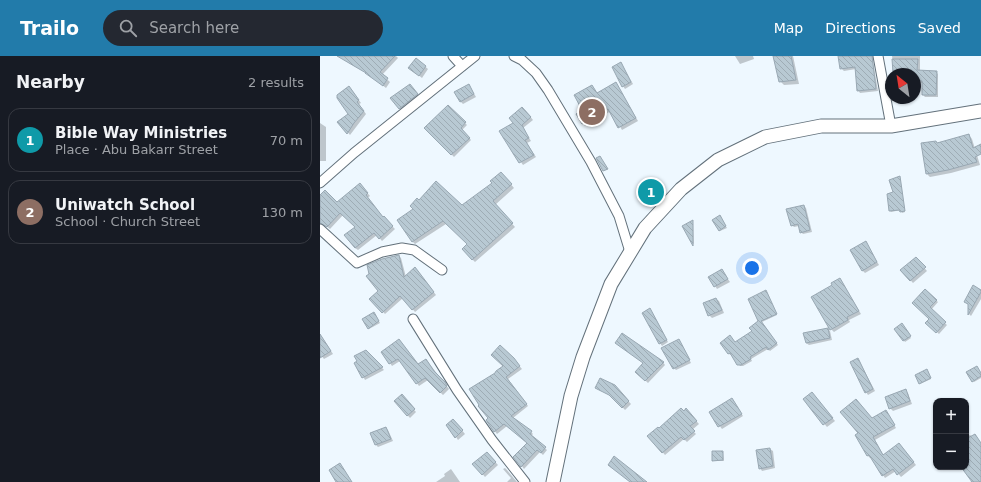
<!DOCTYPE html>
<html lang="en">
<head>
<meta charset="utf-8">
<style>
  body { margin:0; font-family:"DejaVu Sans",sans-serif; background:#242831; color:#f1f3f6 }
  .controls { position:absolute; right:12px; bottom:12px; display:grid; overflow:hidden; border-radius:8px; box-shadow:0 1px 3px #0004 }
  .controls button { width:36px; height:36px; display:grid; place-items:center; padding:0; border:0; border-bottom:1px solid #363941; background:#171b24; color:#f1f3f6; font:20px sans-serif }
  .compass { position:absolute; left:565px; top:12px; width:36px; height:36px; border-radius:50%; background:#171b24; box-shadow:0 1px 3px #0004; rotate:330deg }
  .you { position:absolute; left:432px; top:212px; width:14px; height:14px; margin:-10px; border:3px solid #fff; border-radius:50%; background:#1a73e8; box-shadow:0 0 0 6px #1a73e833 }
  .badge { display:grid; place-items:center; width:26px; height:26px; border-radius:50%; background:#227baa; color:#fff; font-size:13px; font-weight:700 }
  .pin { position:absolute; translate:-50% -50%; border:2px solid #fff; box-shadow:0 1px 4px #0006 }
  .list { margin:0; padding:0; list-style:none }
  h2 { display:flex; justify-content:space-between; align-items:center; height:52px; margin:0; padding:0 16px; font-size:17px }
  h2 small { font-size:13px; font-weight:400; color:#9ea1a6 }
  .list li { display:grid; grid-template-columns:26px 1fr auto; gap:12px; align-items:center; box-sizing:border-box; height:64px; margin:0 8px 8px; padding:0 8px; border:1px solid #363941; border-radius:12px }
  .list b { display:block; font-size:15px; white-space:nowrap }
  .list p { margin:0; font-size:13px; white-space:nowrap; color:#9ea1a6 }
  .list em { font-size:13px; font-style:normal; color:#9ea1a6 }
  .icon { flex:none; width:22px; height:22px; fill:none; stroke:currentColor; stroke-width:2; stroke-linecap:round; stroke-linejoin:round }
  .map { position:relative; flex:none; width:661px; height:426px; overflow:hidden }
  header { display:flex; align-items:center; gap:24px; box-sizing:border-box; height:56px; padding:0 20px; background:#227baa; color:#fff }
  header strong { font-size:19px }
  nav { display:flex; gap:22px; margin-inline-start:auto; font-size:14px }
  .search { width:280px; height:36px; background:#242831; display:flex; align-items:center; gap:10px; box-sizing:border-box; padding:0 14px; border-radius:22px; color:#9ea1a6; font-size:15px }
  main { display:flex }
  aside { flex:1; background:#171b24 }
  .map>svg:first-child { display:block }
  .shadow { fill:#0003 }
  .building { fill:url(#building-back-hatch); stroke:#99a8b3 }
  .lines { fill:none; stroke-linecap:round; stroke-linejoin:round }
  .street-casing { stroke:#63717b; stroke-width:11 }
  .secondary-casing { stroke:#63717b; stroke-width:15 }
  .street { stroke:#fff; stroke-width:9 }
  .secondary { stroke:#fff; stroke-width:13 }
</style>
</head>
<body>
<header>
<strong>Trailo</strong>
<div class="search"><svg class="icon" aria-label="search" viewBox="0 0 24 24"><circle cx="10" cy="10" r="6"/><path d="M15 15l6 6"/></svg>Search here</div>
<nav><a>Map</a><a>Directions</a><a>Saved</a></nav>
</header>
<main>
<aside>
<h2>Nearby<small>2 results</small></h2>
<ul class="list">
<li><span class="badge" style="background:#0f9aa8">1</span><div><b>Bible Way Ministries</b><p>Place · Abu Bakarr Street</p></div><em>70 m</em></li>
<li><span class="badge" style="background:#8d6e63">2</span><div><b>Uniwatch School</b><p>School · Church Street</p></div><em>130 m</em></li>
</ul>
</aside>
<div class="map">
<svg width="661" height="426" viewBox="0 0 661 426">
  <defs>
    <pattern id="building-back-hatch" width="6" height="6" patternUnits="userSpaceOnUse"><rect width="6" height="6" fill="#b8c9d3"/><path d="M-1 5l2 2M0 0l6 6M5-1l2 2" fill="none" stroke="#9eacb5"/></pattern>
  </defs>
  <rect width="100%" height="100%" fill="#eef8ff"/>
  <g class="shadow">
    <path d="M30,0h46l2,2 -16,17 8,7 -4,6 -19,-15 -18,-10 -2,-2z"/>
    <path d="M415,0h18l1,3 -14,5z"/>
    <path d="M454,0h19l6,28 -15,1 -4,-4z"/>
    <path d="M519,0h33l6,35 -18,2 -2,-3 -2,-21 -12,2 -3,-3z"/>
    <path d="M572,0h28v15l16,1 2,2v23h-13l-2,-2v-12h-8v-9h-20z"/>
    <path d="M96,3l12,10 -6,9 -10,-8z"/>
    <path d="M301,7l12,21 -8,5 -2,-3z"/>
    <path d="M296,27l22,38 -16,9 -11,-19 -26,15 -2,-3 1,-12 8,-25 5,7z"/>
    <path d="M92,32l7,9 -17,14 -10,-13z"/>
    <path d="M151,32l5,9 -13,7 -3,-3z"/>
    <path d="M31,33l10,14 -2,1 7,10 -16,21 -11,-13 10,-8z"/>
    <path d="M128,50l19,19 -5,5 9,10 -17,17 -28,-29z"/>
    <path d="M205,54l8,10 -10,8 8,13 -4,2 9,14 -13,8 -23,-33 14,-9z"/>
    <path d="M0,67l6,4v34h-6z"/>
    <path d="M649,79l3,4 8,26 -29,8 -21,4 -3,-3 9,-32 2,2z"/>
    <path d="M184,120l10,12 -19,17 20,22 -40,35 -3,-3 -3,-15 -23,-20 -31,20 -3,-3z"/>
    <path d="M580,121l5,35 -3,1 -1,-3 -10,2 -1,-1z"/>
    <path d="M331,126l11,18 -9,5 -2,-3z"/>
    <path d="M42,131l8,9 -3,2 17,20 11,11 -13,12 -5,-6 -19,15 -3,-2 1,-21 -13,-12 -13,14 -5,-4h-5v-29l17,7z"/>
    <path d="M484,150l2,2 6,24 -9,2 -2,-2 -2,-6 -5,1 -2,-2z"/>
    <path d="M400,161l7,11 -7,3 -1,-1z"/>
    <path d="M373,165v1l1,23 -10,-19z"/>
    <path d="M546,187l13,22 -14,8 -3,-3z"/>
    <path d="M79,200l2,2 5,19 11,-7 19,25 -21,17 -12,-14 -18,16 -14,-15 8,-7z"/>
    <path d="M596,202l11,13 -14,12 -11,-12z"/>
    <path d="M402,215l8,11 -13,7 -7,-11z"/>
    <path d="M520,223l21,35 -12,6 1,2 -16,10 -3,-3z"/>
    <path d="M605,235l13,11 -7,8 16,15 -8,9 -12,-11 3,-4z"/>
    <path d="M661,235v8l-10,17 -2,-2v-9l-4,-3z"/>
    <path d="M447,237l10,22 -15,7 16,23 -8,6 -2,-2 -17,10 1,2 -9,5h-3l-8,-12 -1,1 -2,-1 -8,-11h14l18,-12 6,-10z"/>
    <path d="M396,243l3,2 5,12 -12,5 -3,-3z"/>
    <path d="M332,256l16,30 -6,4 -2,-3z"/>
    <path d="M55,258l5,9 -11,6 -1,-1z"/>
    <path d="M583,270l8,12 -6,4 -9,-13z"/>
    <path d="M508,273l2,2 2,9 -23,5 -3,-2z"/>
    <path d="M0,278l13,20 -9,5 -4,-5z"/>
    <path d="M79,284l20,25 9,-3 21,27 -6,6 -15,-15 -9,6 -19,-25 -8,5 -2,-3z"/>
    <path d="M359,284l12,23 -15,7 -2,-2z"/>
    <path d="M46,295l18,19 -19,10 -9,-17z"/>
    <path d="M538,303l17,32 -7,4 -2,-3z"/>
    <path d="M196,306l6,7 -14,10 20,27 -15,12 18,14 2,2 -2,2 16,14 -4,5 -3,-3 -16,17 -9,-12 13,-14 -21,-17 -10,8 -10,-13 3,-3 -11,-12z"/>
    <path d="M343,306l2,3 -17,18 -12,-11z"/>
    <path d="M608,315l3,8 -11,5v-1z"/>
    <path d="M661,317v5l-7,4 -1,-1z"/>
    <path d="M294,330l17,18 -6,6 -12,-13 -16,-9z"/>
    <path d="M585,335l3,2 4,11 -19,7 -3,-3z"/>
    <path d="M82,340l14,16 -6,6 -15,-17z"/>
    <path d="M494,340l21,25 -8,6 -23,-27z"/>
    <path d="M412,344l11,16 -21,13 -12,-16z"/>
    <path d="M366,354l13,14 -7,6 4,4 -9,8 -3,-3 -19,16 -16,-19z"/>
    <path d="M566,355l10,17 -21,12 9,16 17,-10 15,19 -15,12 -5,-6 -11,7 -14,-21 -1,1 -2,-2 4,-37z"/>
    <path d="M136,367l9,11 -7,6 -2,-3z"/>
    <path d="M66,372l2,2 5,11 -15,6 -2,-2 -5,-11z"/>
    <path d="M650,379l11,8v39h-11l2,-1 -9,-14h3v-30z"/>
    <path d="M450,393l3,2 2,17 -13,3 -2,-3 -3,-17z"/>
    <path d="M393,396h10l1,9h-10z"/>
    <path d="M167,397l11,12 -13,12 -11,-13z"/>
    <path d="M185,412l2,2 10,12h-10l4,-4 -8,-9z"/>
    <path d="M131,413l9,13h-24l9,-6 -1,-2z"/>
  </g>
  <g class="building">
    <path d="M17,0h58l-15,16 8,6 -5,8 -18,-13h1z"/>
    <path d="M453,0h18l5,24 -17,2z"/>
    <path d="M518,0h34l4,33 -19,2 -2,-24 -15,2z"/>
    <path d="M96,2l10,8 -7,10 -11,-8z"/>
    <path d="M572,3h26l-1,11 20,1 -1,24h-14v-14h-7v-7l-22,-1z"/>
    <path d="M301,6l10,20 -9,5 -10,-20z"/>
    <path d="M296,26l20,36 -18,10 -10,-19 -26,15 -6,-10 6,-4 -8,-15 18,-10 5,8z"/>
    <path d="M90,28l8,10 -19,15 -9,-11z"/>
    <path d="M149,28l5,10 -14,8 -6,-10z"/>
    <path d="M29,30l10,14 -2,2 7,9 -10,12 -7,11 -10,-12 11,-8 -11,-16v-3z"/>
    <path d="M128,49l18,17 -5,6 9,10 -19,17 -27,-27z"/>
    <path d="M202,51l9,10 -9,8 7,13 -4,2 9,15 -15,8 -20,-32 14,-8 -4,-5z"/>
    <path d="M649,78l4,14 8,-4v10l-6,3 2,5 -29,8 -22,4 -5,-31 15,-2 1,2z"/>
    <path d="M280,100l8,13 -5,2 -7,-13z"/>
    <path d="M181,116l11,12 -19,17 20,22 -41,37 -10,-11 5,-5 -24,-23 -31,21 -15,-22 16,-11 -3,-3 7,-8 2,2 17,-19 26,24 30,-22 -2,-2z"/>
    <path d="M580,120l5,35 -5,1 -1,-2 -10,1 -2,-17 6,-2 -4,-12z"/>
    <path d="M331,125l9,16 -10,6 -9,-17z"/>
    <path d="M40,127l8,10 -2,2 17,22 1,-1 9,10 -14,13 -5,-6 -19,15 -11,-13 11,-8 -15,-14 -13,14 -7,-4v-28l5,-5 12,12z"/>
    <path d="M484,149l6,25 -10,3 -2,-9 -7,2 -5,-17z"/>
    <path d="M400,159l6,11 -7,5 -7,-11z"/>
    <path d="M373,164v26l-11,-20z"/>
    <path d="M546,185l11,21 -15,9 -12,-21z"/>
    <path d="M79,199l5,22 11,-10 19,25 -22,18 -12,-14 -18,17 -13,-14 9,-8 -12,-15 3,-2 -2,-9 15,-6z"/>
    <path d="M596,201l10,10 -16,14 -10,-11z"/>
    <path d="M402,213l6,10 -14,8 -6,-10z"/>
    <path d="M520,222l19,33 -12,6 1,3 -18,10 -19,-33 21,-12 -1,-2z"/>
    <path d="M653,229l8,5v2l-13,23v-11l-4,-2z"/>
    <path d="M605,233l12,11 -7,7 16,15 -10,11 -11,-10 4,-4 -17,-16z"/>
    <path d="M446,234l11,24 -16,7 16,22 -9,7 -2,-3 -16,10 1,2 -10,6h-4l-7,-12 -2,1 -8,-11 10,-8 5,7 17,-11 -3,-3 9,-7 -10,-22z"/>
    <path d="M396,242l6,12 -14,6 -5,-13z"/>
    <path d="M330,252l17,32 -8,4 -17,-31z"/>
    <path d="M54,256l5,9 -11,8 -6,-10z"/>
    <path d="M582,267l9,13 -8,5 -9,-12z"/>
    <path d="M508,272l2,10 -24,5 -3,-10z"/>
    <path d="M302,277l42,29 -19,19 -10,-9 8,-9 -28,-20z"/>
    <path d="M0,278l11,17 -11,7z"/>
    <path d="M79,283l19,25 8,-5 8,12 11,11 2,4 -7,7 -15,-15 -9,6 -18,-25 -9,5 -8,-12z"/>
    <path d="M359,283l11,21 -17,9 -12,-21z"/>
    <path d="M180,289l14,13 6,8 -14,11 21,27 -16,12 21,15 -2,3 16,13 -5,6 -4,-3 -16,17 -8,-10 14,-14 -23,-19 -10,8 -8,-12 2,-2 -10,-12 1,-1 -10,-16 26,-16 1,-2 7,-5 -12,-11z"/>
    <path d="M46,294l17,17 -21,11 -8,-15 3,-2 -3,-5z"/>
    <path d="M538,302l15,31 -8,4 -15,-31z"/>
    <path d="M657,310l4,7v3l-9,6 -6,-10z"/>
    <path d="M607,313l4,9 -12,6 -4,-9z"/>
    <path d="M280,322l15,7 14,16 -7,7 -13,-13 -14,-7z"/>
    <path d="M586,333l4,12 -21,8 -4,-12z"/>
    <path d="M492,336l21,26 -10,7 -20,-26z"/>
    <path d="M82,338l13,15 -8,7 -13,-15z"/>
    <path d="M412,342l10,16 -24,13 -9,-15z"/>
    <path d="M536,343l16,19 14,-8 9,15 -22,12 10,18 16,-12 15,19 -17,13 -4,-6 -11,7 -13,-21 -2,1 -12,-21 3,-2 -18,-21z"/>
    <path d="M361,352l3,3 2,-3 11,13 -7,5 5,5 -11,9 -3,-3 -19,16 -15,-17 11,-9 1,1z"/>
    <path d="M133,363l10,11 -8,8 -9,-13z"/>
    <path d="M66,371l5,12 -16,6 -5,-12z"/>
    <path d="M655,378l6,9v39h-9l-11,-15h5v-28z"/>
    <path d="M450,392l3,18 -14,3 -3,-19z"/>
    <path d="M392,395h11v9l-11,1z"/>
    <path d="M167,396l9,10 -14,13 -10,-11z"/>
    <path d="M294,400l33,26h-17l-22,-17z"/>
    <path d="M20,407l12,19h-16l-7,-12z"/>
  </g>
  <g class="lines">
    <defs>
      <g id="street">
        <path d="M133,0l9,10"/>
        <path d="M194,0l8,4 14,13 12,17 43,72 28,54 11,36"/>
        <path d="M558,0l13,70"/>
        <path d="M0,127l34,-30 121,-97"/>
        <path d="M0,173l37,34 25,-11 20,-4 12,2 28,20"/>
        <path d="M93,263l44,71 35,50 33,42"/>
      </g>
      <path id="secondary" d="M233,426l18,-86 12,-39 28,-73 34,-56 36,-39 37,-29 47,-23 56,-11h70l90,-15"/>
    </defs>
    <use href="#street" class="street-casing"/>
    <use href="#secondary" class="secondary-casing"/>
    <use href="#street" class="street"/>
    <use href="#secondary" class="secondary"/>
  </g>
</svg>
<div class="controls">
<button>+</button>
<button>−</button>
</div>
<svg class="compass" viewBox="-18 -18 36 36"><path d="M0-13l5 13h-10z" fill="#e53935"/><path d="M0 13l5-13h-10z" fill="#9ea1a6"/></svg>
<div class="you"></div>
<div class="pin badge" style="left:331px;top:136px;background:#0f9aa8">1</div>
<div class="pin badge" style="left:272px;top:56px;background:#8d6e63">2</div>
</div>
</main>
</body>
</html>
